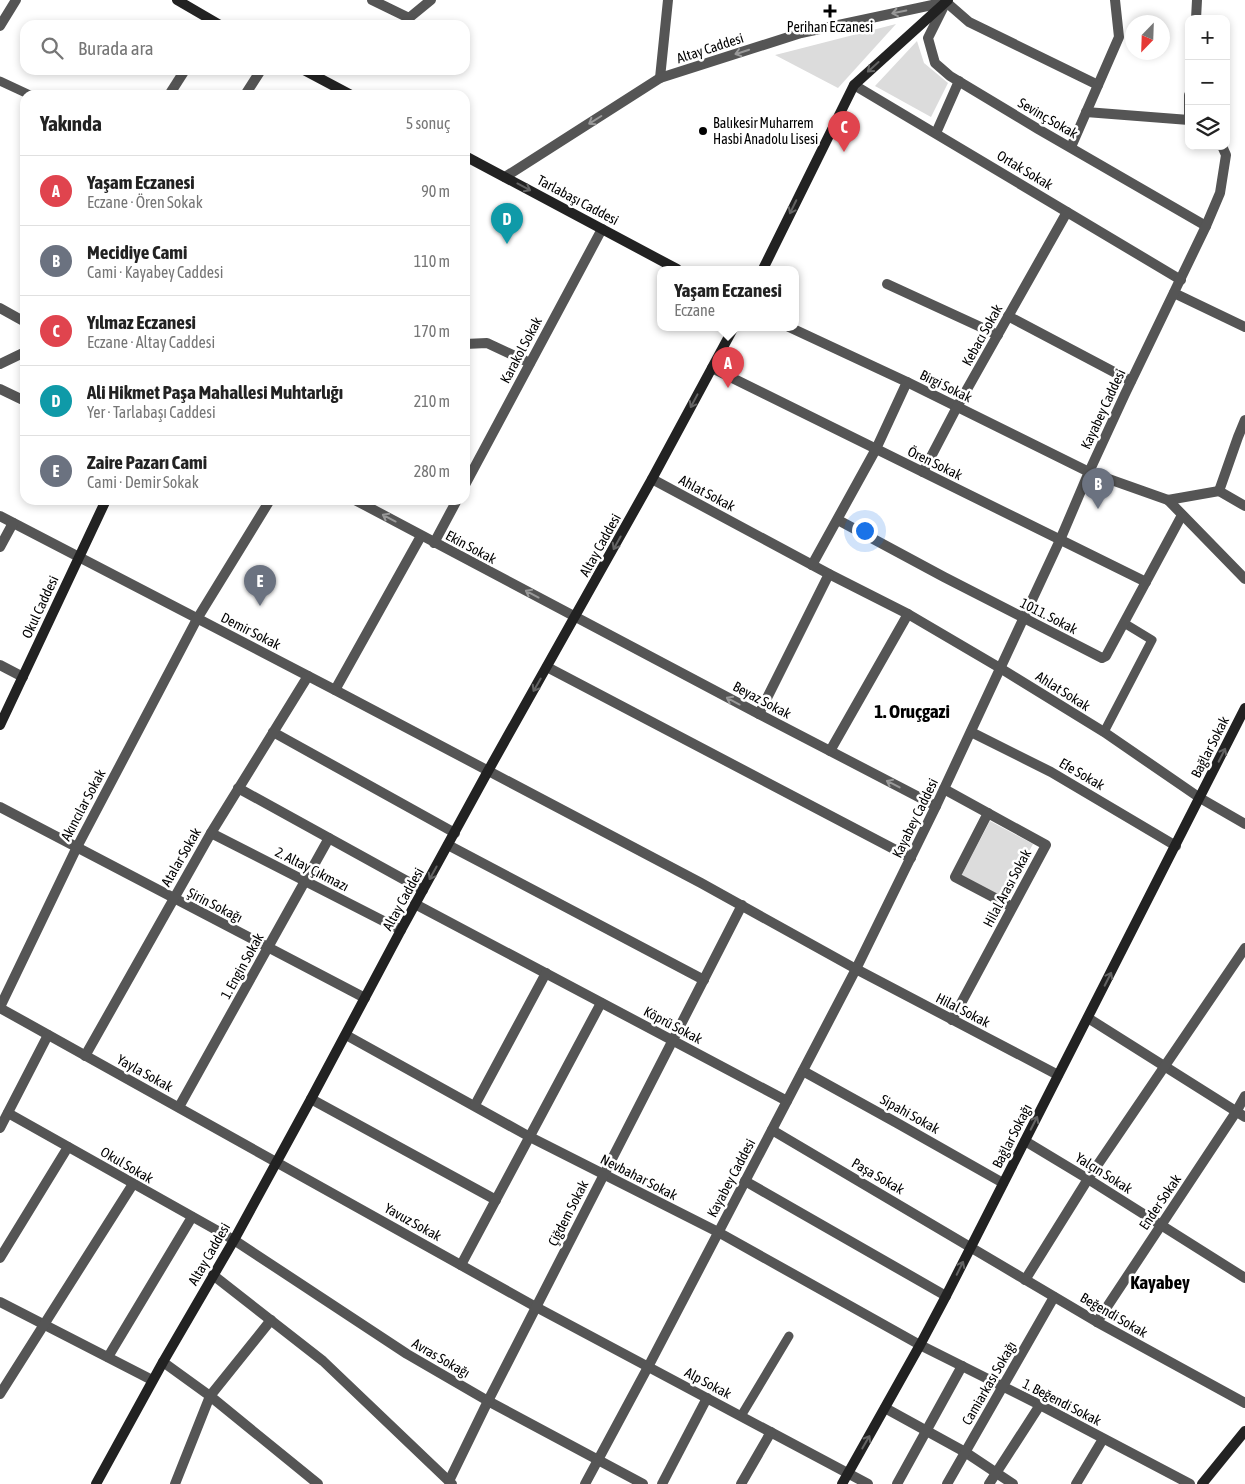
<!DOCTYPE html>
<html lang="tr">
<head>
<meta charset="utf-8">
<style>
  body { margin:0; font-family:"Asap Condensed",sans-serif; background:#f6f6f6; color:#222 }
  .controls { position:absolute; right:15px; top:15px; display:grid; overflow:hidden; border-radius:10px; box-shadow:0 2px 8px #0003 }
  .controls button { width:45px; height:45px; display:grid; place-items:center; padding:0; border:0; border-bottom:1px solid #e0e0e0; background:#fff; color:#222; font:25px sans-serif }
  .compass { position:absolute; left:1125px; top:15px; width:45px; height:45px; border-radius:50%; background:#fff; box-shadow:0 2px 8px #0003; rotate:203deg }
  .you { position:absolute; left:864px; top:530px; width:18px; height:18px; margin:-12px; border:4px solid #fff; border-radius:50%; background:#1a73e8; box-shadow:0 0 0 8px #1a73e833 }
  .badge { display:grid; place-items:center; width:32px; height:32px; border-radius:50%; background:#ea580c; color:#fff; font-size:16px; font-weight:700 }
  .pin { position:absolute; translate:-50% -41px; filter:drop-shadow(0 1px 2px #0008) }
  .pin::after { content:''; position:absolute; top:26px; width:18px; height:15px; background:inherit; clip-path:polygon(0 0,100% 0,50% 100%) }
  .popup { position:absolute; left:657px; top:266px; width:142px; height:65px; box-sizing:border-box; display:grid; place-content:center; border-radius:10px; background:#fff; filter:drop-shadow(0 1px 4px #0005); font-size:16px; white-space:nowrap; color:#767676 }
  .popup b { font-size:19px; color:#222 }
  .popup::after { content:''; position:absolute; left:50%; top:100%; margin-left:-10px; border:10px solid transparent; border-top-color:#fff }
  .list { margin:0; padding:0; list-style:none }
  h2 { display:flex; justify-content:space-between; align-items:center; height:65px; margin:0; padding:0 20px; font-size:21px }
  h2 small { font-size:16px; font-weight:400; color:#767676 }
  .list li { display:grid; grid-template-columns:32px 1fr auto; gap:15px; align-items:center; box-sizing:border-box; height:70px; padding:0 20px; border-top:1px solid #e0e0e0 }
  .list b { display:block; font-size:19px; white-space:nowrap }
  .list p { margin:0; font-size:16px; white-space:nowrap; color:#767676 }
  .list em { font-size:16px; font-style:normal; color:#767676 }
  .icon { flex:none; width:28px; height:28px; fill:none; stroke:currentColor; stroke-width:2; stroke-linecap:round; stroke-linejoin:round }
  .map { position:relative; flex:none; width:1245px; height:1484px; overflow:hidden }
  .search { position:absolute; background:#fff; box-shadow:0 2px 8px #0003; left:20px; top:20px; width:450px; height:55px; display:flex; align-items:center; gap:12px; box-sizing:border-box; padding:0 18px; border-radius:15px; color:#767676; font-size:19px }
  .panel { position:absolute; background:#fff; box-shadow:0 2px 8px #0003; left:20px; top:90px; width:450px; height:415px; border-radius:15px }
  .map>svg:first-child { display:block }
  .green { fill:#dcdcdc }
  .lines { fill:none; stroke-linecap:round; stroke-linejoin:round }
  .lane { stroke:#555; stroke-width:9 }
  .street { stroke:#555; stroke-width:10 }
  .secondary { stroke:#222; stroke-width:10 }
  .oneway { stroke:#999 }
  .oneway2 { stroke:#646464 }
  .poi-dot { fill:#000; stroke:#fff; stroke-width:2 }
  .labels { text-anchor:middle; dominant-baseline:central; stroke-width:5; stroke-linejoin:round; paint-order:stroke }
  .poi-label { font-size:14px; fill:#000; stroke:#fff }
  .street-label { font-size:14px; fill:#000; stroke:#fff }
  .district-label { font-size:19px; font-weight:bold; fill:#000; stroke:#fff }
</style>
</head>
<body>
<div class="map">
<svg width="1245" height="1484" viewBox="0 0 1245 1484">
  <rect width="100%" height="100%" fill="#fff"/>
  <g class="green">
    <path d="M896,24l-58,64 -63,-33 12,-3z"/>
    <path d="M917,41l7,22 24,20 -17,34 -56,-31z"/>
    <path d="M990,821l43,23 -29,54 -43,-22z"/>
  </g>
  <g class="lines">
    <g class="lane">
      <path d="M0,81l30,14"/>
      <path d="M1104,732l48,-92 -28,-17"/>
      <path d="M741,1416l48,-80"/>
    </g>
    <g class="street">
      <path d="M372,0l37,18 22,-18"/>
      <path d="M946,2l-18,36 7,25 15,13 88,53 168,97"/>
      <path d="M946,2l23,20 129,63"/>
      <path d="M1196,19l1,-19"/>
      <path d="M0,26l16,-26"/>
      <path d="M660,78l8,-78"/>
      <path d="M854,85l327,195"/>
      <path d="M169,95l16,-25"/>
      <path d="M245,95l16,-25"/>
      <path d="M1189,95v24"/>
      <path d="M1086,112l103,8"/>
      <path d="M936,133l23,-52"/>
      <path d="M1071,147l48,-110 -4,-37"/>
      <path d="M505,177l155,-99 141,-45 145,-31"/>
      <path d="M887,284l111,51"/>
      <path d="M1174,293l71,34"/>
      <path d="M0,308l25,14"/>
      <path d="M1008,316l123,65"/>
      <path d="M789,327l118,55 182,90 79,28 51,-9"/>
      <path d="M465,344l22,-1 43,20"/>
      <path d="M0,364l25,-12"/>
      <path d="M712,368l434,214"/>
      <path d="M0,389l25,12"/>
      <path d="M1245,420l-7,17 -19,54 26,15"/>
      <path d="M923,472l34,-65 110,-195"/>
      <path d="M652,479l177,95 79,40 92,54 104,64 96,66 45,26"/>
      <path d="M465,485l137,-256"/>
      <path d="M355,500l404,214 177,92"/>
      <path d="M1168,500l77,79"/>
      <path d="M0,516l335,174 366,193 155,86 202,106"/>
      <path d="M838,520l106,57 158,81 4,-2 76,-141"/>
      <path d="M434,543l23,-43"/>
      <path d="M0,547l13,-24"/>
      <path d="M812,565l64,-116 31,-67"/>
      <path d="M0,665l23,12"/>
      <path d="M547,667l364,191"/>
      <path d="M335,690l86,-154"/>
      <path d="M759,714l70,-140"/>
      <path d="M273,732l182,101"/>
      <path d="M971,732l80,40 125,74"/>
      <path d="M830,751l78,-137"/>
      <path d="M238,788l185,102"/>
      <path d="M944,789l102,56 -94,175"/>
      <path d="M0,807l365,191"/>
      <path d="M988,813l-33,64 57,30"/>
      <path d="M211,833l190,97"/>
      <path d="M448,845l256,135"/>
      <path d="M415,904l372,197"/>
      <path d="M0,1007l77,-160 120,-228 73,-119"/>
      <path d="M0,1008l536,299 332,177"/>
      <path d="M1088,1018l157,99"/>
      <path d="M346,1035l184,102 188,95 202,113 120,60 150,79"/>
      <path d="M85,1056l126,-223 97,-157"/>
      <path d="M803,1071l94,52 106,60"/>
      <path d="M311,1099l185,101"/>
      <path d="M475,1105l71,-132"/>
      <path d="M179,1107l150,-269"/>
      <path d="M8,1113l226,127 173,114 81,47 155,83"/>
      <path d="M0,1128l48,-93"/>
      <path d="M772,1130l325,192 148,81"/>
      <path d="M1025,1141l63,38 157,99"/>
      <path d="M745,1181l201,115"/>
      <path d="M0,1258l68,-111"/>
      <path d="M461,1265l140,-262"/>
      <path d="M213,1275l110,86 129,123"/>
      <path d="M1025,1280l63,-101 157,-231"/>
      <path d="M0,1302l152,78"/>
      <path d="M1097,1322l139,-210 9,-16"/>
      <path d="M108,1357l84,-140"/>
      <path d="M163,1362l47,34 108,88"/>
      <path d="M0,1394l133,-210"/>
      <path d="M885,1408l80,44 48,32"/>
      <path d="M449,1481l39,-80 254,-496"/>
      <path d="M175,1484l35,-88 61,-76"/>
      <path d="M585,1484l63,-117 208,-398 80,-163 124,-266 29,-68 36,-78 81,-168 14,-33 6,-38 -4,-9"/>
      <path d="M662,1484l45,-86"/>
      <path d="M741,1484l30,-52"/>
      <path d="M897,1484l65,-118"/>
      <path d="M947,1484l107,-187"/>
      <path d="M989,1484l51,-79"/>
      <path d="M1076,1484l27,-45"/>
    </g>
    <g class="secondary">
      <path d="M177,0l43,25"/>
      <path d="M304,70l47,25"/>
      <path d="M465,156l212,113"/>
      <path d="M763,269l91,-184 94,-85"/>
      <path d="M0,725l106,-225"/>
      <path d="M96,1484l67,-122 71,-122 77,-141 90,-169 87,-159 164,-292 82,-152"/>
      <path d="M842,1484l78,-139 26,-49 299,-588"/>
      <path d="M1202,1484l43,-53"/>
    </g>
  </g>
  <defs><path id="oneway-shaft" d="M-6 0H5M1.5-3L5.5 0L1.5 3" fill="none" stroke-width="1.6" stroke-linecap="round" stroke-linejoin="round" transform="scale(1.25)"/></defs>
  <g class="oneway">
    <use href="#oneway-shaft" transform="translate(899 12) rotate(168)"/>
    <use href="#oneway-shaft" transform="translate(742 52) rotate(162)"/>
    <use href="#oneway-shaft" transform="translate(595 120) rotate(148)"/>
    <use href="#oneway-shaft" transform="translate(389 518) rotate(-152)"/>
    <use href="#oneway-shaft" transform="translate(532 594) rotate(-152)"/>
    <use href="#oneway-shaft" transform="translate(733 701) rotate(-152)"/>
    <use href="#oneway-shaft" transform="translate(893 784) rotate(-153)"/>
  </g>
  <g class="oneway2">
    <use href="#oneway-shaft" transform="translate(873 67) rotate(138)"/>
    <use href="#oneway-shaft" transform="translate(524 187) rotate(28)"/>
    <use href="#oneway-shaft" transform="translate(793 207) rotate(116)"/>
    <use href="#oneway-shaft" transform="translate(694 401) rotate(118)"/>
    <use href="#oneway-shaft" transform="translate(617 543) rotate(119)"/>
    <use href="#oneway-shaft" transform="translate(537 685) rotate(120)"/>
    <use href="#oneway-shaft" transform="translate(1222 755) rotate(-63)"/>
    <use href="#oneway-shaft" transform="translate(433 873) rotate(119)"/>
    <use href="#oneway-shaft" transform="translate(1108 979) rotate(-63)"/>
    <use href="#oneway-shaft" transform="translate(1034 1123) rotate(-63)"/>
    <use href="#oneway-shaft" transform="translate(960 1268) rotate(-64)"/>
    <use href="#oneway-shaft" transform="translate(866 1442) rotate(-60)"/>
  </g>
  <g class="poi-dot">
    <path d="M827.5 3.5h5v5h5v5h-5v5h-5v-5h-5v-5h5z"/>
    <circle cx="703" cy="131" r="5"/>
  </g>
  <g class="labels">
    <g class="poi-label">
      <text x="830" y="27">Perihan Eczanesi</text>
      <text x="713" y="123" text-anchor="start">Balıkesir Muharrem<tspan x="713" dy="16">Hasbi Anadolu Lisesi</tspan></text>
    </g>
    <g class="street-label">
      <text transform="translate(710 48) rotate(-18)">Altay Caddesi</text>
      <text transform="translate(1048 118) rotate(30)">Sevinç Sokak</text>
      <text transform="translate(1025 170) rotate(31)">Ortak Sokak</text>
      <text transform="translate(578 200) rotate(28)">Tarlabaşı Caddesi</text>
      <text transform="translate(982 335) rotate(-61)">Kebacı Sokak</text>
      <text transform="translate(521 350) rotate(-62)">Karakol Sokak</text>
      <text transform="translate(946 386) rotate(26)">Birgi Sokak</text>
      <text transform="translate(1103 409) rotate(-65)">Kayabey Caddesi</text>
      <text transform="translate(935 463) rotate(26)">Ören Sokak</text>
      <text transform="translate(707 493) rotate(28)">Ahlat Sokak</text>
      <text transform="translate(600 545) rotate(-61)">Altay Caddesi</text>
      <text transform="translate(471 547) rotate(28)">Ekin Sokak</text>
      <text transform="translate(40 607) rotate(-65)">Okul Caddesi</text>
      <text transform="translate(1049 616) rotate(27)">1011. Sokak</text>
      <text transform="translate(251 631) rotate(27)">Demir Sokak</text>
      <text transform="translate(1063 691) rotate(32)">Ahlat Sokak</text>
      <text transform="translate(762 700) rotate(28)">Beyaz Sokak</text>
      <text transform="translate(1210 747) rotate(-63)">Bağlar Sokak</text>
      <text transform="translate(1082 774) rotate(30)">Efe Sokak</text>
      <text transform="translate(83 805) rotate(-62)">Akıncılar Sokak</text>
      <text transform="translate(915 818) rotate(-64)">Kayabey Caddesi</text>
      <text transform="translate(181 857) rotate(-60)">Atalar Sokak</text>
      <text transform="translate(312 869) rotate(27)">2. Altay Çıkmazı</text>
      <text transform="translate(1007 888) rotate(-62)">Hilal Arası Sokak</text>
      <text transform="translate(403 899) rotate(-61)">Altay Caddesi</text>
      <text transform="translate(215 905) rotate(27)">Şirin Sokağı</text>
      <text transform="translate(242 966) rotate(-61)">1. Engin Sokak</text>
      <text transform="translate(963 1010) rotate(27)">Hilal Sokak</text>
      <text transform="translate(673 1025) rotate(28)">Köprü Sokak</text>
      <text transform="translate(145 1073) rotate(29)">Yayla Sokak</text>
      <text transform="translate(910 1114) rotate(29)">Sipahi Sokak</text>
      <text transform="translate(1012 1136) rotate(-63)">Bağlar Sokağı</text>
      <text transform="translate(127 1165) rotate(30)">Okul Sokak</text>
      <text transform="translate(1104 1173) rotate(32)">Yalçın Sokak</text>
      <text transform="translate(878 1176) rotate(30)">Paşa Sokak</text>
      <text transform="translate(639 1177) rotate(27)">Nevbahar Sokak</text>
      <text transform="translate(731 1178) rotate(-62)">Kayabey Caddesi</text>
      <text transform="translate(1160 1202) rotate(-56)">Ender Sokak</text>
      <text transform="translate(568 1213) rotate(-63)">Çiğdem Sokak</text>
      <text transform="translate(413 1222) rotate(29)">Yavuz Sokak</text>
      <text transform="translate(209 1254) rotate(-60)">Altay Caddesi</text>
      <text transform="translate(1114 1315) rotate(30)">Beğendi Sokak</text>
      <text transform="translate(441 1358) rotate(30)">Avras Sokağı</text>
      <text transform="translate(708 1383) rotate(28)">Alp Sokak</text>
      <text transform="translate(989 1383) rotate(-60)">Camiarkası Sokağı</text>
      <text transform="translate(1062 1402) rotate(27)">1. Beğendi Sokak</text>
    </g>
    <g class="district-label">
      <text x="912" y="711">1. Oruçgazi</text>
      <text x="1160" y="1282">Kayabey</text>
    </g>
  </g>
</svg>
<div class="controls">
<button>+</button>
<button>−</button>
<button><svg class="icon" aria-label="layers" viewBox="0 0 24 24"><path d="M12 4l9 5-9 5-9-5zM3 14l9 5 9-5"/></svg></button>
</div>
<svg class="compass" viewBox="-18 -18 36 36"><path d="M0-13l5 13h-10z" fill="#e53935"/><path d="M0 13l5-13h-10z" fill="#767676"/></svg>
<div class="you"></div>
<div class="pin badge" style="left:728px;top:388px;background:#e0444e">A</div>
<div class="popup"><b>Yaşam Eczanesi</b>Eczane</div>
<div class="pin badge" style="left:1098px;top:509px;background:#6b7280">B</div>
<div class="pin badge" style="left:844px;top:152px;background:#e0444e">C</div>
<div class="pin badge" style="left:507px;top:244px;background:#0f9aa8">D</div>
<div class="pin badge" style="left:260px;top:606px;background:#6b7280">E</div>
<div class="search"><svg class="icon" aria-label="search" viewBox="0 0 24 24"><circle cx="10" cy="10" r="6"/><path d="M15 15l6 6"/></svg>Burada ara</div>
<section class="panel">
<h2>Yakında<small>5 sonuç</small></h2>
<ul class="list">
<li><span class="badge" style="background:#e0444e">A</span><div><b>Yaşam Eczanesi</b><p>Eczane · Ören Sokak</p></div><em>90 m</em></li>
<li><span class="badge" style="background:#6b7280">B</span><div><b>Mecidiye Cami</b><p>Cami · Kayabey Caddesi</p></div><em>110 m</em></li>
<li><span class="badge" style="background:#e0444e">C</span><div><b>Yılmaz Eczanesi</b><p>Eczane · Altay Caddesi</p></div><em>170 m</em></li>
<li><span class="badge" style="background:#0f9aa8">D</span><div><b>Ali Hikmet Paşa Mahallesi Muhtarlığı</b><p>Yer · Tarlabaşı Caddesi</p></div><em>210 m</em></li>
<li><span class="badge" style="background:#6b7280">E</span><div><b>Zaire Pazarı Cami</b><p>Cami · Demir Sokak</p></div><em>280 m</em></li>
</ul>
</section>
</div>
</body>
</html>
